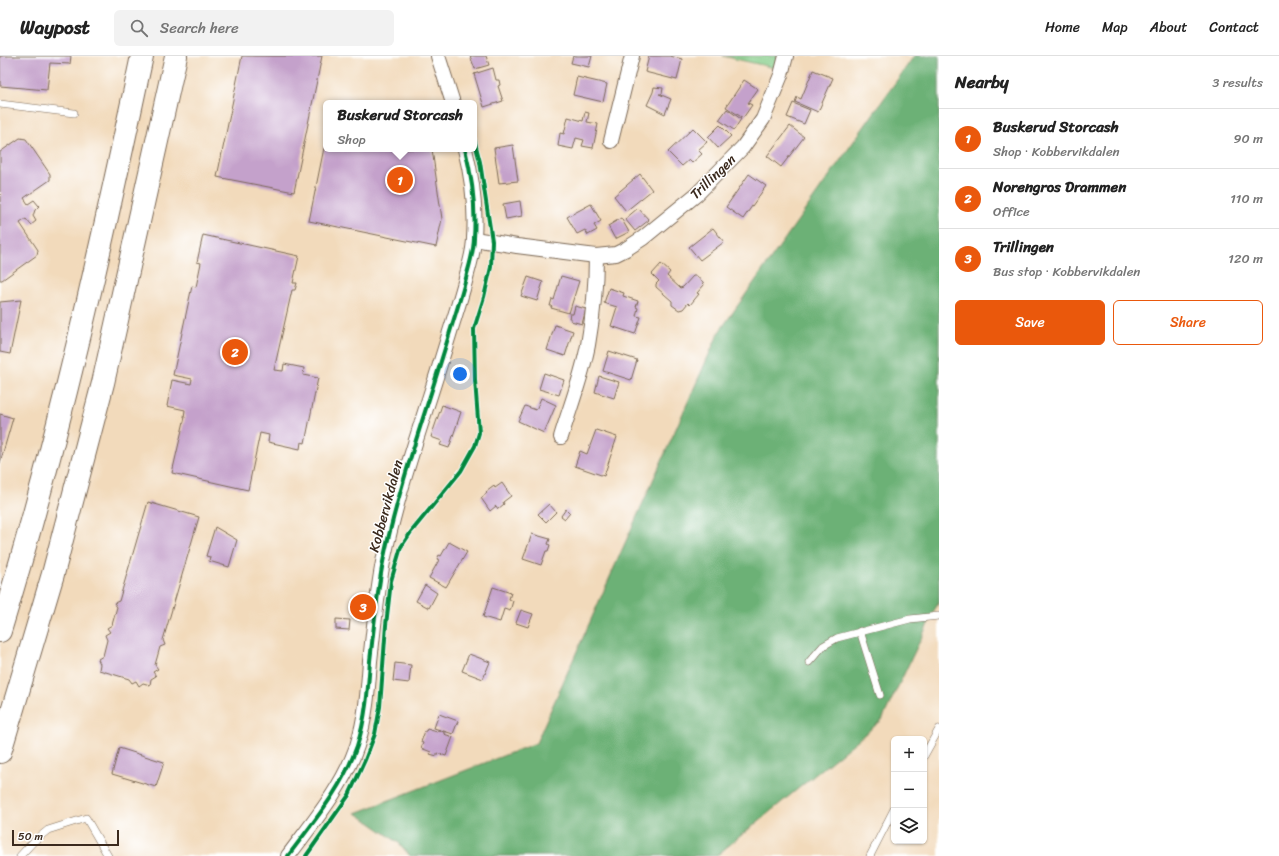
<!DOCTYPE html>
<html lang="en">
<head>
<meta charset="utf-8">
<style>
  body { margin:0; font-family:Sriracha,sans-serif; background:#f2f2f2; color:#222 }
  .controls { position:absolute; right:12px; bottom:12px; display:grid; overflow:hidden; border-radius:6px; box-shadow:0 1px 3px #0004 }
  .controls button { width:36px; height:36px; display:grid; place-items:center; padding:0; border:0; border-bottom:1px solid #e0e0e0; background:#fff; color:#222; font:20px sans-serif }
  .scale { position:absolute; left:12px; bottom:10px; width:107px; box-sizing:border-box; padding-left:4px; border:2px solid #3b2a1e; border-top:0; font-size:11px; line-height:14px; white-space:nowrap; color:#3b2a1e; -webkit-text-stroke:3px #fff; paint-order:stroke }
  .you { position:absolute; left:460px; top:318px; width:14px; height:14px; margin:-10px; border:3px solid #fff; border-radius:50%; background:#1a73e8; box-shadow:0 0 0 6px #1a73e833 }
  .badge { display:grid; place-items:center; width:26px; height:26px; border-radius:50%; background:#ea580c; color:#fff; font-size:13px; font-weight:700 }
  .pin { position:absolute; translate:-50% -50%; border:2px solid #fff; box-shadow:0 1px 4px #0006 }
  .popup { position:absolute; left:323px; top:44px; width:154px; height:52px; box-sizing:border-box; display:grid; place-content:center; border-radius:6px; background:#fff; filter:drop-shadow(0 1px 3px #0005); font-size:13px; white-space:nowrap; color:#767676 }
  .popup b { font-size:15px; color:#222 }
  .popup::after { content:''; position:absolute; left:50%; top:100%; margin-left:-8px; border:8px solid transparent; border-top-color:#fff }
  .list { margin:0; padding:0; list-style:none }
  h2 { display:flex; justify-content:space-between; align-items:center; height:52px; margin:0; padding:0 16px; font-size:17px }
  h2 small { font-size:13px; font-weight:400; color:#767676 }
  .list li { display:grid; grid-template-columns:26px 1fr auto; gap:12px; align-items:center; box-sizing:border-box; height:60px; padding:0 16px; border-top:1px solid #e0e0e0 }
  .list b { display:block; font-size:15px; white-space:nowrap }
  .list p { margin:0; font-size:13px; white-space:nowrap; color:#767676 }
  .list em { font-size:13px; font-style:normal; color:#767676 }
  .actions { display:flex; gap:8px; padding:12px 16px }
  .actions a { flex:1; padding:9px 0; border:1px solid #ea580c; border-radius:6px; text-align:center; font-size:14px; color:#ea580c }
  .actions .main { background:#ea580c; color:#fff }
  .icon { flex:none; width:22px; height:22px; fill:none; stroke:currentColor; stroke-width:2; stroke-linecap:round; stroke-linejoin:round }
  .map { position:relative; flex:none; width:939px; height:800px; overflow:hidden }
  header { display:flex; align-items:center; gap:24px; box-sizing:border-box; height:56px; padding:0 20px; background:#fff; border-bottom:1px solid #e0e0e0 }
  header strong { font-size:19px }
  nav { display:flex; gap:22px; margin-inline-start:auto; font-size:14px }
  .search { width:280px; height:36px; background:#f2f2f2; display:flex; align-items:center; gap:10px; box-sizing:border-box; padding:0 14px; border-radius:6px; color:#767676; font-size:15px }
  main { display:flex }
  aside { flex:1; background:#fff }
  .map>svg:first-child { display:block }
  .green { fill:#86ce8a; stroke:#607c54 }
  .forest { fill:#6cb176; stroke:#546e4a }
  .building { fill:#c4a1cb }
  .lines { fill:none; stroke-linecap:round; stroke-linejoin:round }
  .lane-casing { stroke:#7b6855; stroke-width:8 }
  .street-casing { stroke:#7b6855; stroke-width:16 }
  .highway-casing { stroke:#7b6855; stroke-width:24 }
  .lane { stroke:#fff; stroke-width:7 }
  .street { stroke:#fff; stroke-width:14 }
  .highway { stroke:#fff; stroke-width:22 }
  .cycleway-casing { stroke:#fff; stroke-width:6 }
  .cycleway { stroke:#00873e; stroke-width:4 }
  .labels { text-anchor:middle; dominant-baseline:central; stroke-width:3; stroke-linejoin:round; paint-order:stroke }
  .street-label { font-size:14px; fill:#3b2a1e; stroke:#fff }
</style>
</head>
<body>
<header>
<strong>Waypost</strong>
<div class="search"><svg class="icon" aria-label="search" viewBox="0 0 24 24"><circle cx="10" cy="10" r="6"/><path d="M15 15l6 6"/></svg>Search here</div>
<nav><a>Home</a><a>Map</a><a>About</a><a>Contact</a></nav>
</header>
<main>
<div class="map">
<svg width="939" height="800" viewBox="0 0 939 800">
  <rect width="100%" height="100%" fill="#fff"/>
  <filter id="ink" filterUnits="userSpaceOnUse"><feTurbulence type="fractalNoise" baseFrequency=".025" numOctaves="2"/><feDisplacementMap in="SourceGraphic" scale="8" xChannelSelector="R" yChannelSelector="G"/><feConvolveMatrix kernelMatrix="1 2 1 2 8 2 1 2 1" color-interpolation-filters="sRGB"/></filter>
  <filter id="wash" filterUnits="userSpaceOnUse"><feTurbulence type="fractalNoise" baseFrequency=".012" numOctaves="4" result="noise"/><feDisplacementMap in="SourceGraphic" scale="16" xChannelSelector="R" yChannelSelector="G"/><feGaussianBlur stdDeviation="0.9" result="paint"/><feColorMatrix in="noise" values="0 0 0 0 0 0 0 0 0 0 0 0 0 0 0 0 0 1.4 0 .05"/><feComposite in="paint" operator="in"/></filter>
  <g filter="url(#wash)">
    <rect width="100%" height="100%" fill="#f2dabb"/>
    <path class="green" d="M723,0h55l-3,12z"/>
    <path class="forest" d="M914,0h25v545l-57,119 -166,136h-306l-11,-13 -43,-30 180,-70 183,-411z"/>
    <g id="blocks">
      <g class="building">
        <path d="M0,0h71l-1,8 -20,-1 -3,27 -47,-4z"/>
        <path d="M242,0h80l-28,136 -77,-15z"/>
        <path d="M470,0h16l3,9 -14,4z"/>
        <path d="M573,0h19l-3,11 -18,-4z"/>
        <path d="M649,0h21l12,3 -5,21 -32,-8z"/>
        <path d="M493,12l3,12h3l1,5 -2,1 5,15 -19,6 -10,-33z"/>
        <path d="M813,14l20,8 -15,34 -23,-10 2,-5 4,2z"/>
        <path d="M577,21l30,7 -4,18 -30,-7z"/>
        <path d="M744,24l14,9 -10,14 4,2 -9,13 -17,-11z"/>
        <path d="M654,31l9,1 -1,6h-3l12,5 -6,15 -18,-9 6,-13z"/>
        <path d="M793,47l17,7 -6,14 -17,-7z"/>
        <path d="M727,53l14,10 -7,11 -15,-10z"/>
        <path d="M585,56l4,1 -2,9 11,2 -5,24 -11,-2 2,-6 -8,-2 -3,11 -15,-3 2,-13 4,1 4,-17 15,4z"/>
        <path d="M720,69l11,11 -13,12 -10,-11z"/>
        <path d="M790,70l14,11 -23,30 -14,-11z"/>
        <path d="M693,72l14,14 -9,8 4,4 -10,9 -3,-3 -7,6 -14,-14z"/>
        <path d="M20,82l6,1 24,35v6l-26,18 4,6 6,-4 5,6 -4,4 -2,6 3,5 -5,4 -5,-6 -6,4 18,27 -1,5 -35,25h-2v-84l2,-2 -2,-2v-40z"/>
        <path d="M325,87l1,6h106l10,70 -6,28 -127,-26z"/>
        <path d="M513,89l5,36 -19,2 -5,-35z"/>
        <path d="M640,118l12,16 -26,21 -12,-15z"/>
        <path d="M749,118l17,12 -23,33 -17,-12z"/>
        <path d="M520,145l2,15 -16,3 -3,-15z"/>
        <path d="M591,148l10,17 -7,4 3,5 -9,5 -3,-5 -8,4 -10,-17z"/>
        <path d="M638,152l11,12 -14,11 -10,-12z"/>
        <path d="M621,162l8,14 -14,7 -7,-13z"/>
        <path d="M713,172l11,14 -24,18 -11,-13z"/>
        <path d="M203,179l96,21 -6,27h4l-2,7h-3l-18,80 9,1 1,-7 20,4 -1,7 15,3 -13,65 -4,-1 -1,7 -32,-7 1,-7 -9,-2 -12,57 -76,-17 13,-56h-1l1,-7 -18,-4 5,-26 19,4 1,-5 -19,-4 19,-89 4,1 5,-24 -4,-1z"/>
        <path d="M661,208l9,8 -3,4 13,12 3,-1 10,-11h3l7,6 1,3 -7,8 2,1 -9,11 -2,-2 -5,6 -4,1 -7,-5v-4l-16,-14v-3l3,-3 -7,-7z"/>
        <path d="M561,220l18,5 -10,32 -18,-5 1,-2h-2l2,-7 2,1z"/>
        <path d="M528,221l15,5 -6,19 -16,-5z"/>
        <path d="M609,232l15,5 -1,3 15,5 -2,6 2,1 -2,8 5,1 -6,17 -24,-8 6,-19 -13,-4z"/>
        <path d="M21,244l-11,54 -10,-2v-50z"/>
        <path d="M575,250l11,3 -4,15 -11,-3v-3h-2l1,-4h3z"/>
        <path d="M555,269l18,6 -8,25 -18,-6z"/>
        <path d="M609,295l28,9 -6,20 -28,-9z"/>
        <path d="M544,317l20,7 -5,15 -20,-6z"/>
        <path d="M599,320l20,6 -5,16 -19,-6z"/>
        <path d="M541,342l15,7 -12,28 -26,-12 7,-15 11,4z"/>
        <path d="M442,349l19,7 -12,36 -9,-3 2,-4 -11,-4z"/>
        <path d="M0,358l13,4 -13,45z"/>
        <path d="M596,374l21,7 -13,39 -29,-10 5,-15 7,3z"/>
        <path d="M502,427l9,13 -8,6 1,2 -6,5 -2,-3 -6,5 -9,-13 6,-5 -1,-1 8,-6 1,2z"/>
        <path d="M148,446l51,15 -36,123 2,5 -5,2 -5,18 3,4 -5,3 3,4 -5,3 -1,6 -7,-2 -4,3 -3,-5 -4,2 -3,-4 -30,-9 1,-6 -2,-5 5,-3 4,-16 -2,-5 5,-3 -3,-4 5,-3 5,-18 -3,-4 5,-2z"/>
        <path d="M549,448l7,8 -10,10 -8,-8z"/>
        <path d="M566,453l4,4 -5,6 -4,-3z"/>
        <path d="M215,471l22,13 -8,27 -20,-6 1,-4 -4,-1z"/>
        <path d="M532,478l18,5 -2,5 2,1 -2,6h-2l-5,14 -18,-6z"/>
        <path d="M449,486l18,10 -21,35 -17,-9 10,-18 -2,-1 2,-4 2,1z"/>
        <path d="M425,529l12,8 -8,15 -13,-7z"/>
        <path d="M493,531l18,6 -2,6 4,2 -3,10 -6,-2 -4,13 -17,-5z"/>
        <path d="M521,554l12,4 -5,13 -12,-4z"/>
        <path d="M336,563l14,1 -1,10 -13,-1z"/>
        <path d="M469,598l21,8 -7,17 -21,-8z"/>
        <path d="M395,607l16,2 -2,18 -16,-2z"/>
        <path d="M439,658l19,7 -5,13 -19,-6z"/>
        <path d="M427,673l10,3 1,-2 6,2v2l9,3 -7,19 -9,-3v3l-7,-2 1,-2 -10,-4 2,-5 -2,-1 4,-11h1z"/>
        <path d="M119,692l45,14 -8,25 -44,-13z"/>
      </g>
    </g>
  </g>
  <g filter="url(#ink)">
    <use href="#blocks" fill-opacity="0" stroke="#7b6855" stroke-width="1"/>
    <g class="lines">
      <defs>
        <g id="lane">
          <path d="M0,48l74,9"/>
          <path d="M860,575l20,64"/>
          <path d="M809,606l14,-16 14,-8 73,-19 29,-3"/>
          <path d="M924,700l15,-27"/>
          <path d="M20,800l13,-14 15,-12 38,-12 22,38"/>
          <path d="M870,800l24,-47"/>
        </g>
        <g id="street">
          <path d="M438,0l15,47"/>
          <path d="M611,85l21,-85"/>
          <path d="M474,183l43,7 79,10 20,-2 10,-5 17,-11 54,-44 46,-47 20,-28 18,-44 5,-19"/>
          <path d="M561,381c9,-30 21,-60 27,-92 5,-29 8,-59 8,-89"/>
          <path d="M288,800c26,-35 55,-69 69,-110 9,-28 11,-56 13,-85 4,-34 7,-70 14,-104 16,-75 43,-148 65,-222 6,-20 13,-40 18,-61 3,-11 7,-24 7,-36 2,-29 -2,-61 -9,-89"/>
        </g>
        <g id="highway">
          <path d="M0,575c58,-189 101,-382 142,-575"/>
          <path d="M0,696l53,-178 50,-191 73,-327"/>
        </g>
      </defs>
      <use href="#lane" class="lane-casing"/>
      <use href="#street" class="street-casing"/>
      <use href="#highway" class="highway-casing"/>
      <use href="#lane" class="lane"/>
      <use href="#street" class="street"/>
      <use href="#highway" class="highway"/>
      <defs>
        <g id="cycleway">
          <path d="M288,800c26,-35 55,-69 69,-110 9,-28 11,-56 13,-85 4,-34 7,-70 14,-104 16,-75 43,-148 65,-222 6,-20 13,-40 18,-61 3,-11 7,-24 7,-36 2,-29 -2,-61 -9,-89"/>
          <path d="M306,800l43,-61 16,-35 10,-26 5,-27 6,-82 5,-44 10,-34 10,-15 50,-61 14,-25 4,-13 -4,-53 -1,-51 10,-32 7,-30 1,-26 -12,-79 -6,-23"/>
        </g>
      </defs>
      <use href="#cycleway" class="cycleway-casing"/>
      <use href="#cycleway" class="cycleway"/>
    </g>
  </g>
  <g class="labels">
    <g class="street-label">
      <text transform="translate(713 121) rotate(-44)">Trillingen</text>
      <text transform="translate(386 450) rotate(-75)">Kobbervikdalen</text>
    </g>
  </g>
</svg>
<div class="controls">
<button>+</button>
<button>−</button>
<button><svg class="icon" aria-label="layers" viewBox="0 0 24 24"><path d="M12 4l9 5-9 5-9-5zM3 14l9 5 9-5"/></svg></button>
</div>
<div class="scale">50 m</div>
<div class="you"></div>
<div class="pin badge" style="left:400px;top:124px">1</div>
<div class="popup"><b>Buskerud Storcash</b>Shop</div>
<div class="pin badge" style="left:235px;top:296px">2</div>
<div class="pin badge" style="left:363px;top:551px">3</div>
</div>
<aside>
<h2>Nearby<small>3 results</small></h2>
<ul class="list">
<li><span class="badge">1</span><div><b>Buskerud Storcash</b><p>Shop · Kobbervikdalen</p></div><em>90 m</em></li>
<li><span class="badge">2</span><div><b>Norengros Drammen</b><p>Office</p></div><em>110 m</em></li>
<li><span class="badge">3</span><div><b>Trillingen</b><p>Bus stop · Kobbervikdalen</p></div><em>120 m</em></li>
</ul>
<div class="actions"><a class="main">Save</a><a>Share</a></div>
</aside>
</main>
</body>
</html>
